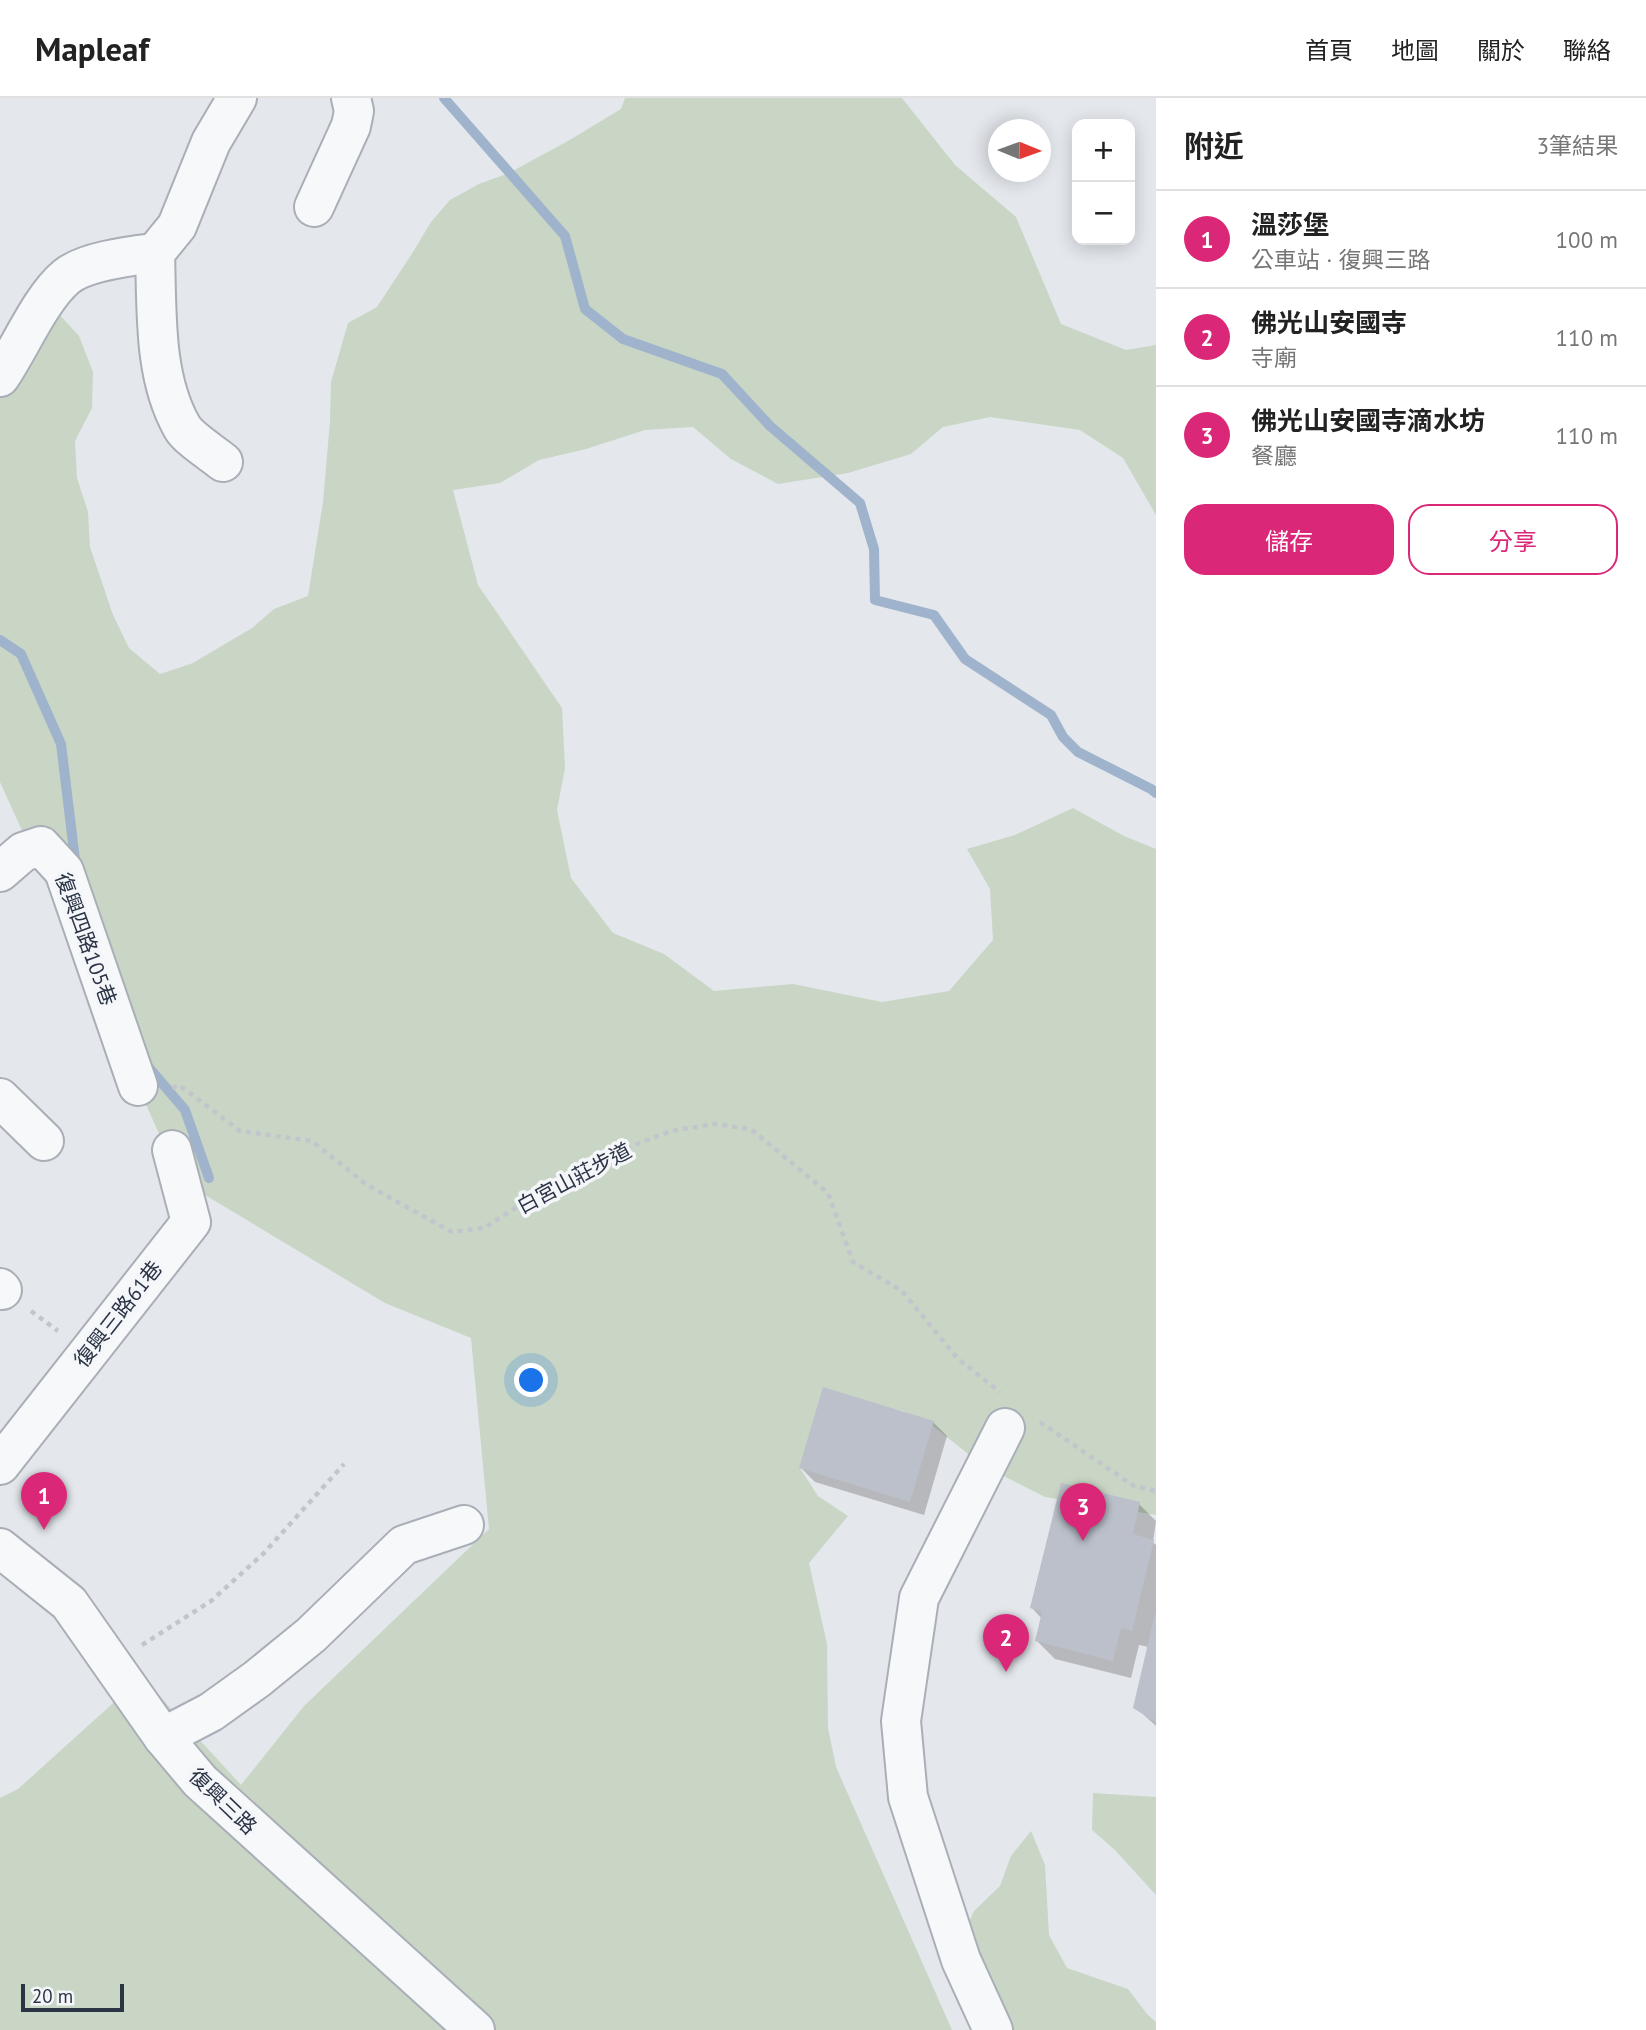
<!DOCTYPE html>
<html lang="zh-TW">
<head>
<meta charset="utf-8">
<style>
  body { margin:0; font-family:"PT Sans","Noto Sans TC",sans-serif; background:#f6f6f6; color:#222 }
  .controls { position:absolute; right:21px; top:21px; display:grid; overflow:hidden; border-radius:14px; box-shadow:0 4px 18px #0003 }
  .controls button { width:63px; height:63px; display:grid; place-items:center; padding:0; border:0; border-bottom:2px solid #e0e0e0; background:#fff; color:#222; font:35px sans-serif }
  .compass { position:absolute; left:988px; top:21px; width:63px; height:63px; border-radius:50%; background:#fff; box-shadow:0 4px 18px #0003; rotate:91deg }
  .scale { position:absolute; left:21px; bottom:18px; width:103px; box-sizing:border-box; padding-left:7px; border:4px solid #2b3445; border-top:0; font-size:19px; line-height:24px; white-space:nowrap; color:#2b3445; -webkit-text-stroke:5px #f4f6f9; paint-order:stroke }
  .you { position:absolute; left:532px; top:1283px; width:24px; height:24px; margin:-18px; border:5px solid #fff; border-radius:50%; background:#1a73e8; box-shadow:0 0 0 10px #1a73e833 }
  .badge { display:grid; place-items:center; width:46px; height:46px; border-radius:50%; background:#db2777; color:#fff; font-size:23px; font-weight:700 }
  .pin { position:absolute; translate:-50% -58px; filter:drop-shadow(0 2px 4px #0008) }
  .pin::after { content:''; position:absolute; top:37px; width:24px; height:21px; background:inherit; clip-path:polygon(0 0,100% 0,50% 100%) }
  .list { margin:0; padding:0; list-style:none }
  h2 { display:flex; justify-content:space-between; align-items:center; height:91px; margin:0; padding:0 28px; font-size:30px }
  h2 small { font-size:23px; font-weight:400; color:#767676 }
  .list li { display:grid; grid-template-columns:46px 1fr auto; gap:21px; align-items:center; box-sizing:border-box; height:98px; padding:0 28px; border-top:2px solid #e0e0e0 }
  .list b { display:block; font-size:26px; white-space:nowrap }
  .list p { margin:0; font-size:23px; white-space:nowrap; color:#767676 }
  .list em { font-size:23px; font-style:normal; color:#767676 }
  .actions { display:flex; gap:14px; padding:21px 28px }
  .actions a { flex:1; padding:16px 0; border:2px solid #db2777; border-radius:21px; text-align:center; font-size:24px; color:#db2777 }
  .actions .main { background:#db2777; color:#fff }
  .map { position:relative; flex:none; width:1156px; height:1932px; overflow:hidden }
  header { display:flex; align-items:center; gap:42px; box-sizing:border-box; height:98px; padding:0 35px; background:#fff; border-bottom:2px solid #e0e0e0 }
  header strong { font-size:33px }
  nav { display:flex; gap:38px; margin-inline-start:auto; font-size:24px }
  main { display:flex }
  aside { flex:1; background:#fff }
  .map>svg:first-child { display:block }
  .green { fill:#c9d6c5 }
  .shadow { fill:#0003 }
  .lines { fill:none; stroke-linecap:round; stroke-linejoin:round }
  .stream { stroke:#9fb4cc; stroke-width:10 }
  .building { fill:#bbc0ca }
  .minor-casing { stroke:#a9aeb7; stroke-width:42 }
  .path { stroke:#c2c5cb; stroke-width:4.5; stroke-dasharray:5 5; stroke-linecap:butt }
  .minor { stroke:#f7f8fa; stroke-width:38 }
  .labels { text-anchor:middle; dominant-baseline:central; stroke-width:7; stroke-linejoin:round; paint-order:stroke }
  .street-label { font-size:21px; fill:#2b3445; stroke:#f4f6f9 }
</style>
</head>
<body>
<header>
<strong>Mapleaf</strong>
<nav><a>首頁</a><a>地圖</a><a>關於</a><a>聯絡</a></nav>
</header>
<main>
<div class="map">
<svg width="1156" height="1932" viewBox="0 0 1156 1932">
  <rect width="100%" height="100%" fill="#e4e7ec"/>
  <g class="green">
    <path d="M625,0h277l53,67 61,52 45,107 65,26 30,-5v170l-33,-57 -43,-28 -90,-13 -47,10 -32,27 -63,19 -70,11 -47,-25 -38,-32 -48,3 -59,19 -47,11 -39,23 -47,7 25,95 84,123 3,60 -8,42 14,68 42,55 51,21 50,37 79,-7 89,18 67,-11 44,-51 -3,-51 -23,-40 48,-14 58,-27 51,28 32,13v666l-111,-18 -63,-32 -49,-39 -30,-15 -30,-6 -73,63 18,28 30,20 -39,47 18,81 1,84 8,39 116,263h-952v-232l18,-9 124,-112 99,108 63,-79 185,-177 -18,-191 -86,-35 -205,-123 -180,-398v-397l58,-72 21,23 14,36 -1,36 -17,33 2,37 11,34 2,35 23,68 16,33 31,26 33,-11 59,-35 22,-19 34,-13 15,-94 7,-81 1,-39 17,-59 29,-16 36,-55 18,-30 19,-22 29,-16 30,-11 59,-32 53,-32z"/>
    <path d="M1093,1695l63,4v98l-42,-46 -22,-19z"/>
    <path d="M1031,1733l14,34 4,70 18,33 61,21 19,25 9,8v8h-155l-41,-88 14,-31 26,-25 11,-30z"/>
  </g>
  <g class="shadow">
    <path d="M933,1324l14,14 -23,79 -109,-33 -14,-14z"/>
    <path d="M1139,1406l17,17 -3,21 3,3v181l-21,-19 14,-60 -10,-2 -8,33 -76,-19 -18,-18 5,-22 -10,-11z"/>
  </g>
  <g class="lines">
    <g class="stream">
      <path d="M444,0l121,138 20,73 38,30 99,35 48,52 90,77 14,46 1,51 59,15 31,44 86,56 12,22 15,15 73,37 5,4"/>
      <path d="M0,542l21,14 40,90 15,124"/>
      <path d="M145,965l40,47 24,68"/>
    </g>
  </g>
  <g class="building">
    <path d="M823,1289l111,34 -24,81 -111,-34z"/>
    <path d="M1061,1385l79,19 -7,32 21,6 -22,91 -11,-3 -8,33 -78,-20 7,-29 -12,-4z"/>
    <path d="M1155,1515h1v109l-23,-14z"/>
  </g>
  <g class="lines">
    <defs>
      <g id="minor">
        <path d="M314,109l37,-81 3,-15 -3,-13"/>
        <path d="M155,155l22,-27 34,-84 26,-44"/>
        <path d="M0,279c20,-29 40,-78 66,-100 19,-16 65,-21 89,-24 2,57 -2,123 27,174 6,11 30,26 41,35"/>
        <path d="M0,774l23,-20 18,-6 23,25 74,215"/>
        <path d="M0,1000l44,43"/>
        <path d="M0,1190l2,2"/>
        <path d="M0,1367l191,-243 -19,-72"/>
        <path d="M0,1450l69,55 94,134 37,44 275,249"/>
        <path d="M163,1639l48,-25 46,-33 54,-44 93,-90 60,-20"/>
        <path d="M993,1932l-32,-70 -53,-163 -7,-76 18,-123 86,-170"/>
      </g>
    </defs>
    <use href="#minor" class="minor-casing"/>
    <g class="path">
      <path d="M172,990l7,-3 61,46 72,10 55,44 85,47 32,-4 74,-47 45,-24 68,-26 43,-7 37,5 77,64 25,69 49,29 56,68 42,33"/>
      <path d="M31,1213l27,20"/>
      <path d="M1040,1324l94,64 22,5"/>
      <path d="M142,1547l69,-44 52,-47 81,-90"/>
    </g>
    <use href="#minor" class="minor"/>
  </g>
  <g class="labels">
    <g class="street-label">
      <text transform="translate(86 841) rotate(70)">復興四路105巷</text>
      <text transform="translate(574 1080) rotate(-28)">白宮山莊步道</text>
      <text transform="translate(118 1216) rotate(-52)">復興三路61巷</text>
      <text transform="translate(223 1703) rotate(44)">復興三路</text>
    </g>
  </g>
</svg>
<div class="controls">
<button>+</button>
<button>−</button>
</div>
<svg class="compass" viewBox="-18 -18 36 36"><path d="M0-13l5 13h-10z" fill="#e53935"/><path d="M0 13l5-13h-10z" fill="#767676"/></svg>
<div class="scale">20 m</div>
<div class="you"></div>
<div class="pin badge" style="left:44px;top:1432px">1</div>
<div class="pin badge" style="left:1006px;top:1574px">2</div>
<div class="pin badge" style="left:1083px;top:1443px">3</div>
</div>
<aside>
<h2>附近<small>3筆結果</small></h2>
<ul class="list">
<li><span class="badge">1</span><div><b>溫莎堡</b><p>公車站 · 復興三路</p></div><em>100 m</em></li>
<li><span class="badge">2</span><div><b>佛光山安國寺</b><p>寺廟</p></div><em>110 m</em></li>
<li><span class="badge">3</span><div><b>佛光山安國寺滴水坊</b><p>餐廳</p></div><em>110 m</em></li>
</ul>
<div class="actions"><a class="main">儲存</a><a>分享</a></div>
</aside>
</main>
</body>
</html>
